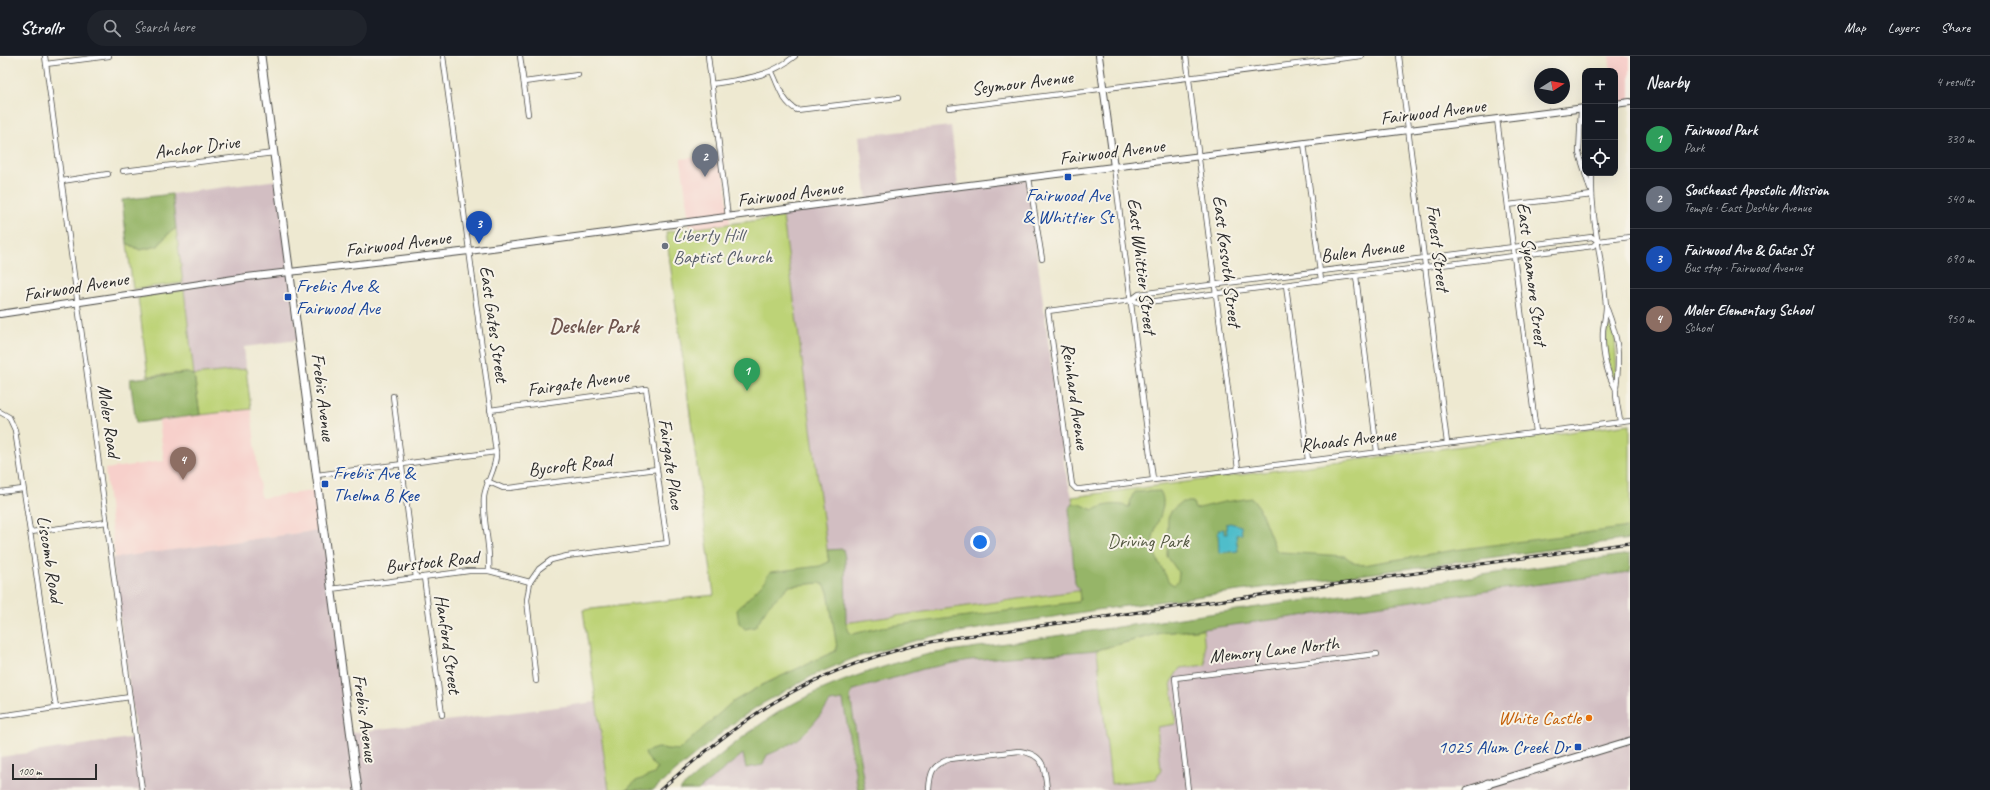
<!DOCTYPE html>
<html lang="en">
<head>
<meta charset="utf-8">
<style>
  body { margin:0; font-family:Caveat,sans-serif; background:#20242c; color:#f1f3f6 }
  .controls { position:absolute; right:12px; top:12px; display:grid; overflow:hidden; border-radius:8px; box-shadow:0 4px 16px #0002 }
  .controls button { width:36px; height:36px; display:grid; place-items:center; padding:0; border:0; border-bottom:1px solid #363941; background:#171b24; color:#f1f3f6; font:20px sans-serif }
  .compass { position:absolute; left:1534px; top:12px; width:36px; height:36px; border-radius:50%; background:#171b24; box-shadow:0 4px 16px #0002; rotate:79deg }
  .scale { position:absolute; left:12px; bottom:10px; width:85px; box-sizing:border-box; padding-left:4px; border:2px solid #2b2b2b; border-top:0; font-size:11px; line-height:14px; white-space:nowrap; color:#2b2b2b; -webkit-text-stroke:3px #f7f3e8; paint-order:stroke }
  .you { position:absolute; left:980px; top:486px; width:14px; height:14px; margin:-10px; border:3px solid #fff; border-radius:50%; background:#1a73e8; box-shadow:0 0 0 6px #1a73e833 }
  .badge { display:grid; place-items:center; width:26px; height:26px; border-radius:50%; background:#7c3aed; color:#fff; font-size:13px; font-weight:700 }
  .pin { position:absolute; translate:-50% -33px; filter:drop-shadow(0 1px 2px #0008) }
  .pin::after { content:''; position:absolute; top:21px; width:14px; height:12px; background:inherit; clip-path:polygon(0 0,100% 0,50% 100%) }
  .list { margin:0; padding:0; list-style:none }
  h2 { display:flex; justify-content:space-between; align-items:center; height:52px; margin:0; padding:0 16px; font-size:17px }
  h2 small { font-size:13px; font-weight:400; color:#9ea1a6 }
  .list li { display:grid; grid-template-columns:26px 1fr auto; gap:12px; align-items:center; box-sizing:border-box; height:60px; padding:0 16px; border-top:1px solid #363941 }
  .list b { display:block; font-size:15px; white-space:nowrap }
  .list p { margin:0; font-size:13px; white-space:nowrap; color:#9ea1a6 }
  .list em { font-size:13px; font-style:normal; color:#9ea1a6 }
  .icon { flex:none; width:22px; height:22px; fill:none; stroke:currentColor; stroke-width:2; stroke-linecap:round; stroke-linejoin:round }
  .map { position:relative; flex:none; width:1630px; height:734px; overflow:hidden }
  header { display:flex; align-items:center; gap:24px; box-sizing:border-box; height:56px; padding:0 20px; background:#171b24; border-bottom:1px solid #363941 }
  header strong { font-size:19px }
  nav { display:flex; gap:22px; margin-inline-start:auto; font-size:14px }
  .search { width:280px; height:36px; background:#20242c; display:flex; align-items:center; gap:10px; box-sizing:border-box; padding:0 14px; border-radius:22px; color:#9ea1a6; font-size:15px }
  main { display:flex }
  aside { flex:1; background:#171b24 }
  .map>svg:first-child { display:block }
  .built { fill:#f7d0cb }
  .industrial { fill:#d2bec2 }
  .green { fill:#bdd377; stroke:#747f51 }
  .forest { fill:#96b568; stroke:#60704a }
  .water { fill:#50bdca; stroke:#3e747a }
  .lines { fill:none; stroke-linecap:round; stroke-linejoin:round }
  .minor-casing { stroke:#484844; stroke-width:6 }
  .tertiary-casing { stroke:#484844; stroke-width:8 }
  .secondary-casing { stroke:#484844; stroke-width:9 }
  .primary-casing { stroke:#484844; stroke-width:9 }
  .motorway-casing { stroke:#484844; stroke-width:11 }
  .minor { stroke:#fff; stroke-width:4.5 }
  .tertiary { stroke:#fff; stroke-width:6 }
  .secondary { stroke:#fff; stroke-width:7 }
  .primary { stroke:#fff; stroke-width:7 }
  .motorway { stroke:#fff; stroke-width:9 }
  .rail-casing { stroke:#2b2b2b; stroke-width:3 }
  .rail { stroke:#f7f3e8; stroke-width:1.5; stroke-dasharray:4.5; stroke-linecap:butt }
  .transit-dot { fill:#1a4fb4; stroke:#f7f3e8; stroke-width:1.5 }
  .worship-dot { fill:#6b7280; stroke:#f7f3e8; stroke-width:1.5 }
  .food-dot { fill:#e8710a; stroke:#f7f3e8; stroke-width:1.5 }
  .labels { text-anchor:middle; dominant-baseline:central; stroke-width:4; stroke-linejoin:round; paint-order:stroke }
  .street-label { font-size:19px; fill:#2b2b2b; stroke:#f7f3e8 }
  .transit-label { font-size:19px; fill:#164399; stroke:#f7f3e8; text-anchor:start }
  .worship-label { font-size:19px; fill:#5b616d; stroke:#f7f3e8; text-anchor:start }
  .park-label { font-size:19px; fill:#50553e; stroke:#f7f3e8 }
  .food-label { font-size:19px; fill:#c56008; stroke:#f7f3e8; text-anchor:end }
  .neighbourhood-label { font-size:20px; font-weight:bold; fill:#705750; stroke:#f7f3e8 }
</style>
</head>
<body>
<header>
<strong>Strollr</strong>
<div class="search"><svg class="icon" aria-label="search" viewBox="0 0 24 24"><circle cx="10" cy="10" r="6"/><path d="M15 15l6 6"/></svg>Search here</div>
<nav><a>Map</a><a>Layers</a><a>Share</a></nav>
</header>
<main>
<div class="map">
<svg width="1630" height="734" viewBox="0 0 1630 734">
  <rect width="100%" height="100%" fill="#f7f3e8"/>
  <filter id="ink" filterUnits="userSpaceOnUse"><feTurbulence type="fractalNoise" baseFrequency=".025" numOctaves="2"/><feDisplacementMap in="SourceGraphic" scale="8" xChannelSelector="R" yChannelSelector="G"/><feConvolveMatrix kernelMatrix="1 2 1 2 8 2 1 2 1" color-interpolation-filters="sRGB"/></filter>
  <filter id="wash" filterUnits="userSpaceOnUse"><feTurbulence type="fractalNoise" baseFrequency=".012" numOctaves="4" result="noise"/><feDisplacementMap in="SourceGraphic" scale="16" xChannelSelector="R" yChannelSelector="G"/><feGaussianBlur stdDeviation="0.9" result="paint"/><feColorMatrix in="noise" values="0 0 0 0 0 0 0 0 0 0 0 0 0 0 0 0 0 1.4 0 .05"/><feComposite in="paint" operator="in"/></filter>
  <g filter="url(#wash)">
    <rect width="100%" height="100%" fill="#eee9d1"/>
    <g class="built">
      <path d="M1609,0h21v47l-14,2 -1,-34h-4z"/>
      <path d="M722,98l8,69 -40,6 -9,-70z"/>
      <path d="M251,353l10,89 58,-8 4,40 -208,28 -10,-89 59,-8 -5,-41z"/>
    </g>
    <g class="industrial">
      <path d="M951,70l7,61 69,-8 38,291 7,27 12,93 -247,34 -54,-407 4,-7 80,-10 -8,-64z"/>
      <path d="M278,124l20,160 -54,7 2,22 -52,6 -22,-181z"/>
      <path d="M323,474l27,203 246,-31 13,88h-609v-33l136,-20 -24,-179z"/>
      <path d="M1630,516v218h-765l-15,-94 4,-6 69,-21 47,-9 127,-10 14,134 45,-5 5,-9 -4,-44 19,-3 -5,-41 9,-14 26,-3 -3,-36z"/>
      <path d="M843,644l15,90h-160l45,-37 24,2 17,-6 24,-18 22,-29z"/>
    </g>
    <g class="green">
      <path d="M783,161l54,407 247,-34 -12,-93 558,-73v104l-791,110 2,21 -72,35 -128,96h-32l-26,-180 131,-15 -48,-363z"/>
      <path d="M176,172l7,55 -50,6 -6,-46 13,7 18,-4 9,-11z"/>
      <path d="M184,234l10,85 52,-6 5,40 -51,6 -6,-40 -7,-2 -39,3 -10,-79z"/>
      <path d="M1608,270h2l5,11 2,40h-3c-7,-9 -10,-40 -6,-51z"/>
      <path d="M1203,573l3,36 -26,3 -9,14 5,42 -19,3 4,43 -5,9 -45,5 -14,-134 64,-17z"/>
    </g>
    <g class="forest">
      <path d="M172,138l4,34 -9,7 -9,11 -18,4 -13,-7 -5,-43z"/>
      <path d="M187,317l7,2 6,40 -64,8 -6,-44z"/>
      <path d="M1160,435c11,17 -11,39 -7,57 3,11 11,23 16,34l5,3 4,-4 1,-8 -12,-17 1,-38 4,-8 10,-8h11l2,7 29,-7 28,-4 7,9 17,43 5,2 64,4 9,7 9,2 92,-15 175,-23v12l-534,71 -168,27 -74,21 -40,17 -56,31 -27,19 -78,65h-27l10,-9 18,-7 3,-5 -11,-13 -1,-4 12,-4 22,2 52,-47 29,-17 75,-35 2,-3 -9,-56 -3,-6 -5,-3 -31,3 -20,19 -14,22 -10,2 -6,-6 -2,-13 28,-29 3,-7 3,-2 49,-6 9,-4 -2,-12 16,-1 2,9 1,65 3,9 4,2 29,-7 195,-25 3,-3 -1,-9 -4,-7 -6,-75 4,-4h7l13,6c11,-5 24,-8 36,-3l3,-11 3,-4z"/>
      <path d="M1630,498v18l-427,57 -42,4 -64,17 -127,10 -47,9 -69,21 -4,6 15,94h-7l-15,-90 -13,2c-20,27 -31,41 -63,53l-4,10 -17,3 -3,-14 -45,36h-19c33,-28 66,-57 103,-80 44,-26 97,-43 147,-56z"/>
    </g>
    <path class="water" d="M1230,467l11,3 1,8 -6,1 2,16 -19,2 -1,-23 6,-1v5h3l-1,-10z"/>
  </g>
  <g filter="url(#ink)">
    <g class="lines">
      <defs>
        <g id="minor">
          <path d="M45,0l97,734"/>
          <path d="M443,0l53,396c1,16 -10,29 -12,45 -2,22 7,48 5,74"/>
          <path d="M520,0l8,58"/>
          <path d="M708,0l20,161"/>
          <path d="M1186,0l52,413"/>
          <path d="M1399,0l48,387"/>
          <path d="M46,8l63,-8"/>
          <path d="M772,16c7,14 10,30 25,38l101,-12"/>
          <path d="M524,26l54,-7"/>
          <path d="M712,28c32,-5 56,-6 83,-28"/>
          <path d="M949,52l412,-52"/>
          <path d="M1581,53l-2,44 6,19"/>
          <path d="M1582,58l3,10"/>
          <path d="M1497,63l39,313"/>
          <path d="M1304,87l17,137"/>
          <path d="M1114,111l39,312"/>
          <path d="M123,115l151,-18"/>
          <path d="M1585,117l5,16"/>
          <path d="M1592,117c-2,44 11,89 14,133 0,8 -2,16 -3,24 -1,20 3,42 13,59"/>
          <path d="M1029,122l13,81"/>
          <path d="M62,125l46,-7"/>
          <path d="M1508,149l84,-10"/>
          <path d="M1598,185l-5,5 -453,57 -9,-3 -83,11 24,174 4,4h5l549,-68"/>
          <path d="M1356,220l21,176"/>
          <path d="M1286,229l22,175"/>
          <path d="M1131,244l8,-6 453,-57 6,4 32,-4"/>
          <path d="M1607,253c12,31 13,47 9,79 -1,11 3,23 4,34"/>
          <path d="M393,340l23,182"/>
          <path d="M490,354l156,-21 21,154 -100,13 -16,4 -12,9 -9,13 -3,18 9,81"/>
          <path d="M0,356l9,5 6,13 41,278"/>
          <path d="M317,419l179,-23"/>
          <path d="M487,425l16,7h6l148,-19"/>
          <path d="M0,436l23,-3"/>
          <path d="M31,476l76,-10"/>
          <path d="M424,521l18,138"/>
          <path d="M331,533l138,-18h20l41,11"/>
          <path d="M0,660l130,-19"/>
          <path d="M929,734c1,-18 3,-25 21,-31l69,-8c25,3 26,16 28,39"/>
          <path d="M1188,734l-13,-112 202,-24"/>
        </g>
        <g id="tertiary">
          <path d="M1099,0l15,111"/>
          <path d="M1615,48l15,-2"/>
          <path d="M0,258l247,-37 222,-26 476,-63 640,-80"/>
        </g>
        <path id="secondary" d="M261,0l97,734"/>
        <path id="primary" d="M1468,734l162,-49"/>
        <path id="motorway" d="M1477,734l11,-6"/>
      </defs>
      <use href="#minor" class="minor-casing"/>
      <use href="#tertiary" class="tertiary-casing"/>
      <use href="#secondary" class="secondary-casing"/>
      <use href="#primary" class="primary-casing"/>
      <use href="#motorway" class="motorway-casing"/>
      <use href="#minor" class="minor"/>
      <use href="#tertiary" class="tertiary"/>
      <use href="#secondary" class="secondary"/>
      <use href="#primary" class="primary"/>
      <use href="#motorway" class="motorway"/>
      <defs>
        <path id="rail" d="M660,734c29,-25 58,-50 90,-72 45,-32 97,-54 151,-69 35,-10 73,-14 110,-19l619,-87"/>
      </defs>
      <use href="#rail" class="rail-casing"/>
      <use href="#rail" class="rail"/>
    </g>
  </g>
  <g class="transit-dot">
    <rect x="1064" y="117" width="8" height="8" rx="2"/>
    <rect x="284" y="237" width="8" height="8" rx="2"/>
    <rect x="321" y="424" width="8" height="8" rx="2"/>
    <rect x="1574" y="687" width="8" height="8" rx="2"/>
  </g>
  <circle class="worship-dot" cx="665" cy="190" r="4"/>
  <circle class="food-dot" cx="1589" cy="662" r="4"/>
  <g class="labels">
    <g class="street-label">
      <text transform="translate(1022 27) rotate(-7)">Seymour Avenue</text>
      <text transform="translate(1433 56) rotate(-7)">Fairwood Avenue</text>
      <text transform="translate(197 91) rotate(-7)">Anchor Drive</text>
      <text transform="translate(1112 96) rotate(-7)">Fairwood Avenue</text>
      <text transform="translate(790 138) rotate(-7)">Fairwood Avenue</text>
      <text transform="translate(398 188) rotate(-7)">Fairwood Avenue</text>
      <text transform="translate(1438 192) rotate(83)">Forest Street</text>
      <text transform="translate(1362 195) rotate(-7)">Bulen Avenue</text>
      <text transform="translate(1227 205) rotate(83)">East Kossuth Street</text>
      <text transform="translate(1142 210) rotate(83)">East Whittier Street</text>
      <text transform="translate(1532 218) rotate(83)">East Sycamore Street</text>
      <text transform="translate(76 231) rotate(-9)">Fairwood Avenue</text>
      <text transform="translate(494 268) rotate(82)">East Gates Street</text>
      <text transform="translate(578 327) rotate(-8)">Fairgate Avenue</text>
      <text transform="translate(1075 340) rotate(82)">Reinhard Avenue</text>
      <text transform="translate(323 341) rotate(83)">Frebis Avenue</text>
      <text transform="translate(109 365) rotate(82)">Moler Road</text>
      <text transform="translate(1348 384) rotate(-7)">Rhoads Avenue</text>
      <text transform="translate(671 408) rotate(82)">Fairgate Place</text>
      <text transform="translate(570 409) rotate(-7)">Bycroft Road</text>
      <text transform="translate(50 503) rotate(81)">Liscomb Road</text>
      <text transform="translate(432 506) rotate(-6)">Burstock Road</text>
      <text transform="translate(448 588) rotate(82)">Hanford Street</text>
      <text transform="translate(1274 594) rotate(-6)">Memory Lane North</text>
      <text transform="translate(365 662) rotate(82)">Frebis Avenue</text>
    </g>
    <g class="transit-label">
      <text x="1068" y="139" text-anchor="middle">Fairwood Ave<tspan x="1068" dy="22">&amp; Whittier St</tspan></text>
      <text x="296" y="230">Frebis Ave &amp;<tspan x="296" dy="22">Fairwood Ave</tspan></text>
      <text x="333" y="417">Frebis Ave &amp;<tspan x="333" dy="22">Thelma B Kee</tspan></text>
      <text x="1570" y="691" text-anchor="end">1025 Alum Creek Dr</text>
    </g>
    <g class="worship-label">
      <text x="673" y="179">Liberty Hill<tspan x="673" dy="22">Baptist Church</tspan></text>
    </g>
    <g class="park-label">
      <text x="1148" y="485">Driving Park</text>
    </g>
    <g class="food-label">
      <text x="1581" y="662">White Castle</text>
    </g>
    <g class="neighbourhood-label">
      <text x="594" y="270">Deshler Park</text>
    </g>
  </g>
</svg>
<div class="controls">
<button>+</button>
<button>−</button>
<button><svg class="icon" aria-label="locate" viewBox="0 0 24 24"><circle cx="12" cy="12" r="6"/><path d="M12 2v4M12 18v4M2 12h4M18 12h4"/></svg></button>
</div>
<svg class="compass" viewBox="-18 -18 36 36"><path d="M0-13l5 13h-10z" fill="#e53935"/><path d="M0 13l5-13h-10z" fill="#9ea1a6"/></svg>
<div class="scale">100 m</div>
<div class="you"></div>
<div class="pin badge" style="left:747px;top:335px;background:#2e9e5b">1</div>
<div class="pin badge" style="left:705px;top:121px;background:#6b7280">2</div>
<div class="pin badge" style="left:479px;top:188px;background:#1a4fb4">3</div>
<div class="pin badge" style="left:183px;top:424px;background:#8d6e63">4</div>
</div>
<aside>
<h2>Nearby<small>4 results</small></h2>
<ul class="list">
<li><span class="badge" style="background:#2e9e5b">1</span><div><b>Fairwood Park</b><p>Park</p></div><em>330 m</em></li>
<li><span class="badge" style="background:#6b7280">2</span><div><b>Southeast Apostolic Mission</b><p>Temple · East Deshler Avenue</p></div><em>540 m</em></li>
<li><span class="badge" style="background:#1a4fb4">3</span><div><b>Fairwood Ave &amp; Gates St</b><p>Bus stop · Fairwood Avenue</p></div><em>690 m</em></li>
<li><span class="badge" style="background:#8d6e63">4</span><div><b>Moler Elementary School</b><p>School</p></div><em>950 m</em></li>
</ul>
</aside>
</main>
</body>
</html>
